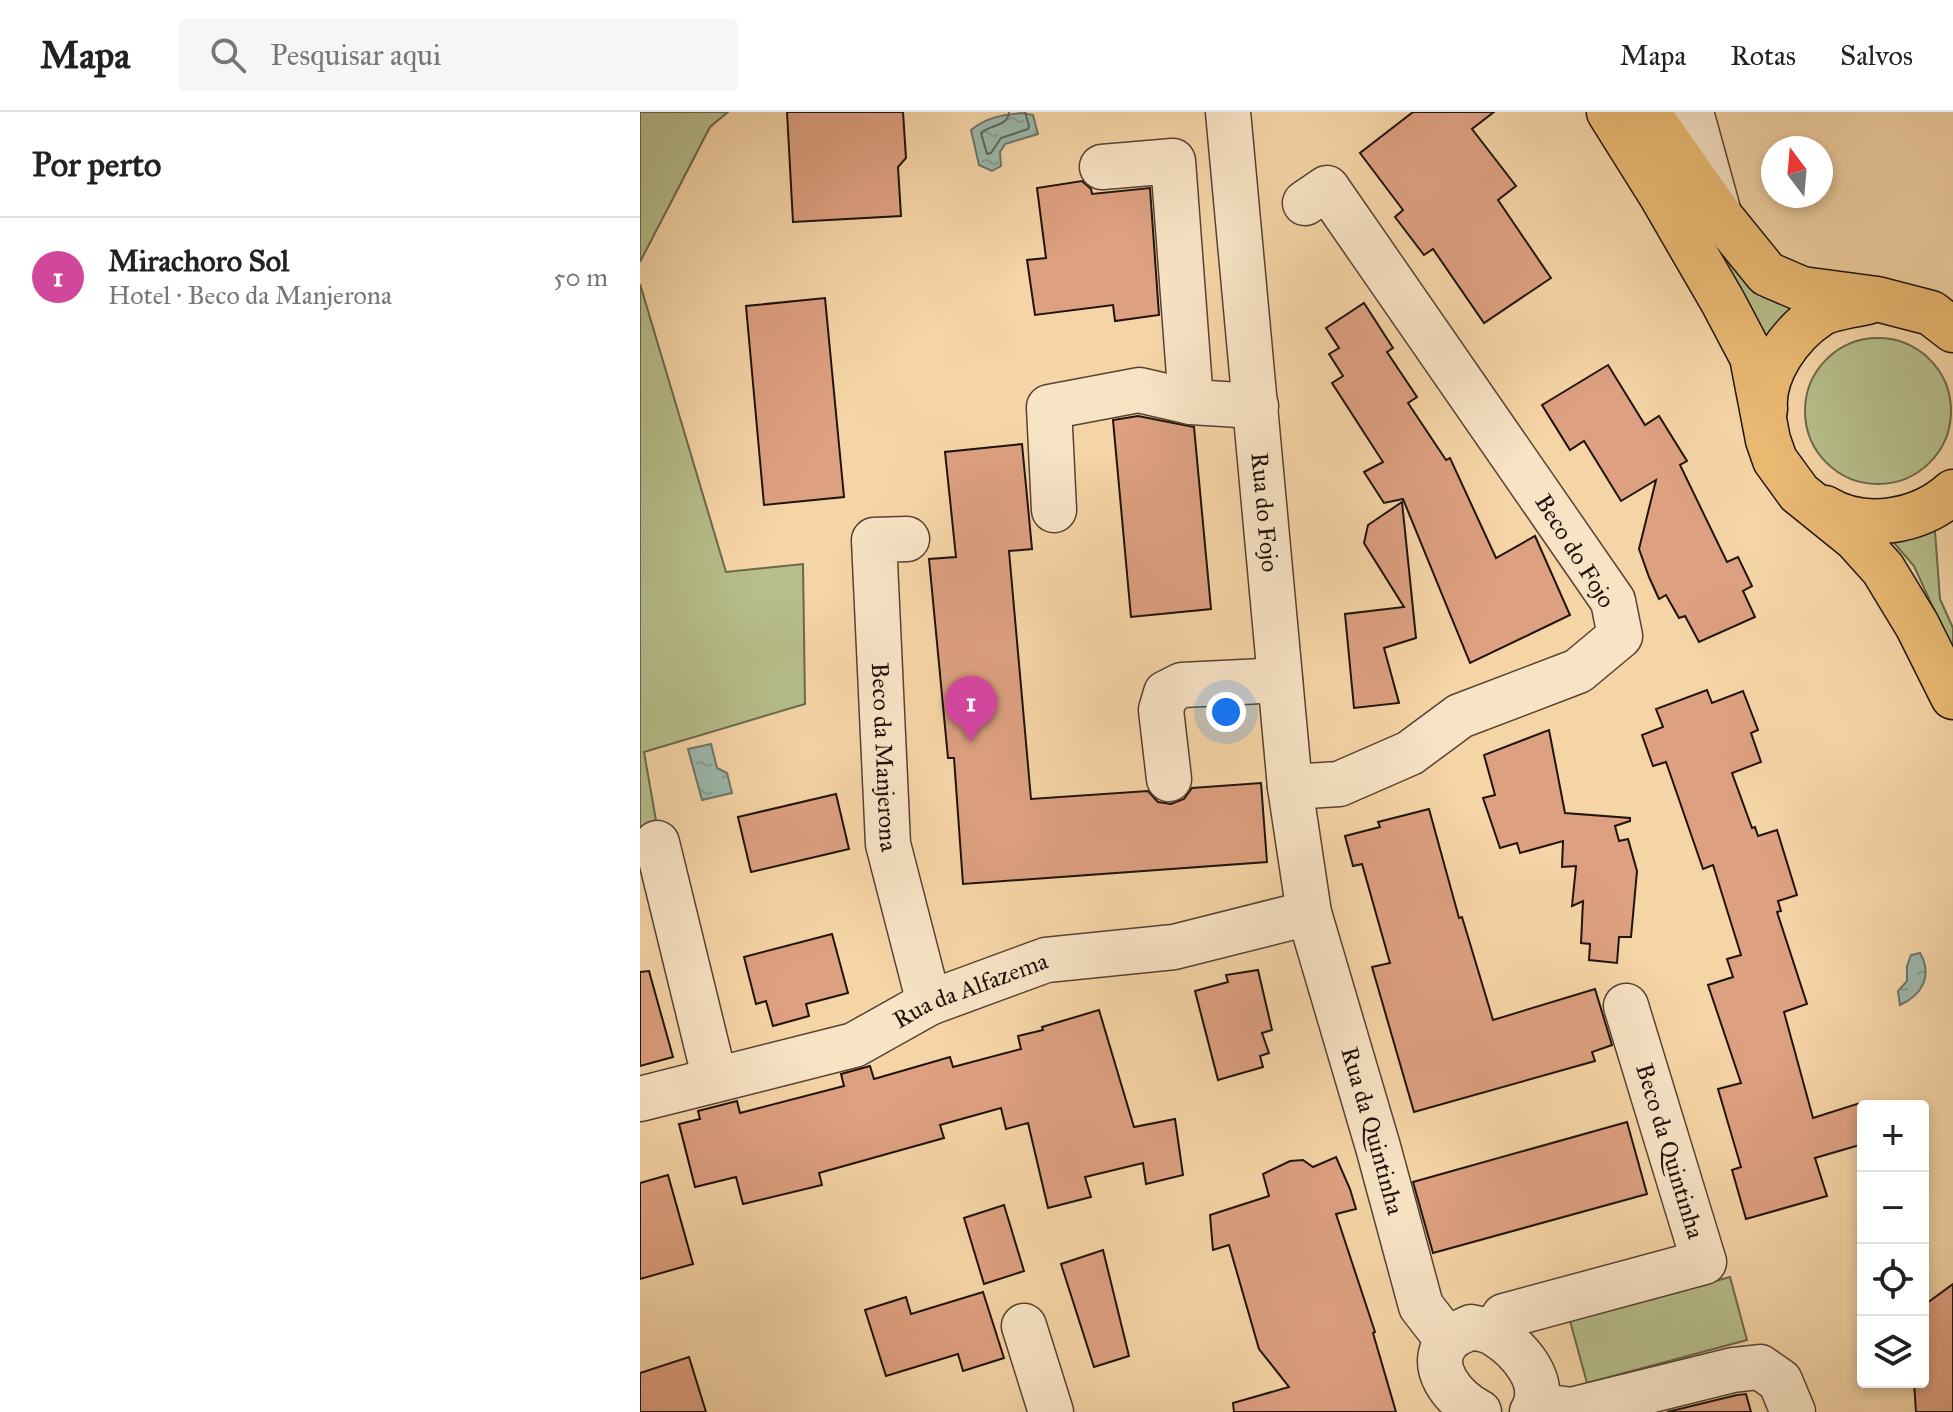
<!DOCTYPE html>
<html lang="pt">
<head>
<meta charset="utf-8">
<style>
  body { margin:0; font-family:"IM FELL Great Primer",serif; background:#f6f6f6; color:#222 }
  .controls { position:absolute; right:24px; bottom:24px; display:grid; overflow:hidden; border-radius:8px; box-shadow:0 4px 12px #0003 }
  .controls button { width:72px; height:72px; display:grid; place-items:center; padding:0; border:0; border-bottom:2px solid #e0e0e0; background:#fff; color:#222; font:40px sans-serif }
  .compass { position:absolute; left:1121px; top:24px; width:72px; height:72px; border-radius:50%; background:#fff; box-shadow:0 4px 12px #0003; rotate:344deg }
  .you { position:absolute; left:586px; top:600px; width:28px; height:28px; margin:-20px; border:6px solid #fff; border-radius:50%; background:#1a73e8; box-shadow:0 0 0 12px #1a73e833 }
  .badge { display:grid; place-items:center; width:52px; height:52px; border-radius:50%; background:#7c3aed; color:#fff; font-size:26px; font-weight:700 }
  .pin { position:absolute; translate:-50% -66px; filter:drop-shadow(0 2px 4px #0008) }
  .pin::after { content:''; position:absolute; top:42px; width:28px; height:24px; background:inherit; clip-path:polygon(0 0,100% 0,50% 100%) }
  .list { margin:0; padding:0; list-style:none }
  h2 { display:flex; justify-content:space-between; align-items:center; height:104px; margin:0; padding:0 32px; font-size:34px }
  h2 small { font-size:26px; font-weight:400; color:#767676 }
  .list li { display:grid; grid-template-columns:52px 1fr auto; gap:24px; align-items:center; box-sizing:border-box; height:120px; padding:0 32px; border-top:2px solid #e0e0e0 }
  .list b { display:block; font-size:30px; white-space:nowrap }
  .list p { margin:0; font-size:26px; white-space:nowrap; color:#767676 }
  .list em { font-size:26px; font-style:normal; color:#767676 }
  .icon { flex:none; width:44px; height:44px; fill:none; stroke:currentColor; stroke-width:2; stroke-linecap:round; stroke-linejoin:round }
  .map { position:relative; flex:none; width:1313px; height:1300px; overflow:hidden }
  header { display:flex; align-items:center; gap:48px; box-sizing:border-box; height:112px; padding:0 40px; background:#fff; border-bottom:2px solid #e0e0e0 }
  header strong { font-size:38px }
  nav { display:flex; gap:44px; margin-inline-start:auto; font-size:28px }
  .search { width:560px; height:72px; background:#f6f6f6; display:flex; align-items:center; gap:20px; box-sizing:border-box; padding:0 28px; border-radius:8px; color:#767676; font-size:30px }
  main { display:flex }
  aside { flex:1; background:#fff }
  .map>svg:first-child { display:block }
  .green { fill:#b6be8b; stroke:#6a684c; stroke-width:2 }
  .water { fill:url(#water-ripples); stroke:#6a766c; stroke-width:2 }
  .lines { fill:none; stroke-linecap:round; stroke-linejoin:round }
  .shore { stroke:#5e665c; stroke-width:2 }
  .building { fill:#dda080; stroke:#1f130d; stroke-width:2 }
  .minor-casing { stroke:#544333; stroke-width:47 }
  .major-casing { stroke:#1f130d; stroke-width:47 }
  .minor { stroke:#f8e3c5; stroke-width:44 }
  .major { stroke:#eaba73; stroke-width:44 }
  .labels { text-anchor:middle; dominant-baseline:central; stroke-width:7; stroke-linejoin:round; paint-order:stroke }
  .street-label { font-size:24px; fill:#1f130d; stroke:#f8e3c5 }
</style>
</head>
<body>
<header>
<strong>Mapa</strong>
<div class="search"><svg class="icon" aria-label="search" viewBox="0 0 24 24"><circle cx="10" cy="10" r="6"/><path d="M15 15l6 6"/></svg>Pesquisar aqui</div>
<nav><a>Mapa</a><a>Rotas</a><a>Salvos</a></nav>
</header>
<main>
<aside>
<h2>Por perto<small></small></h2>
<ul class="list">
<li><span class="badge" style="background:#d1479c">1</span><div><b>Mirachoro Sol</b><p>Hotel · Beco da Manjerona</p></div><em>50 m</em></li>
</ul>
</aside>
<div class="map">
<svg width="1313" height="1300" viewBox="0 0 1313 1300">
  <defs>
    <pattern id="water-ripples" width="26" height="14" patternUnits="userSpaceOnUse" patternTransform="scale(2)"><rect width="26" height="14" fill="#9cb8ab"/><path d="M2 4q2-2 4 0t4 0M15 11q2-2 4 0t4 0" fill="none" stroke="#869d92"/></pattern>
  </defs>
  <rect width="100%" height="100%" fill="#f5d4a6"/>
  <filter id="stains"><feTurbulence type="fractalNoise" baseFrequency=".0025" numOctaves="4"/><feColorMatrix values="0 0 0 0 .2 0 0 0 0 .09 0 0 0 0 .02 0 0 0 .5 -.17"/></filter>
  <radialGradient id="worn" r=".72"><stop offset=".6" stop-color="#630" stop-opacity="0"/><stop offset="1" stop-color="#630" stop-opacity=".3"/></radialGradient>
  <g class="green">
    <path d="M0,0h88l-18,15 -70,135z"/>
    <path d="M1041,93l13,3 98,103 -25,27z"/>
    <path d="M0,172l86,288 77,-8 2,140 -161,48 13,74 -17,6z"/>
    <circle cx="1238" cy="299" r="73"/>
    <path d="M1295,419l5,68 13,29v23l-39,-85 -20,-23z"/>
    <path d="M1090,1165l17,63 -160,43 -17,-62z"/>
  </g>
  <g class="water">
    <path d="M382,1l11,2 5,19 -33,10 -5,8 1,14 -9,5 -13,-6 -8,-35c16,-13 31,-15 51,-17z"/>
    <path d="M71,632l6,24 10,5 5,20 -30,7 -14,-51z"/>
    <path d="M1280,841c13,23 2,42 -20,52l-2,-14 9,-10v-15l4,-11z"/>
  </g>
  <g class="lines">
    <path class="shore" d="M369,0c-1,15 -18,12 -28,21l6,21 4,-1 10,-15 27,-9 1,-3 -4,-14"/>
  </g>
  <g class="building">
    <path d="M147,0h116l3,46 -8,9 3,49 -108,6z"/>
    <path d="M773,0h81l-22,17 44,57 -18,14 53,78 -67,45 -51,-74 -9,6 -29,-38 8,-7 -43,-57z"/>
    <path d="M442,69l9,8 1,5 58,-6 9,127 -44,6 -2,-16 -78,10 -8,-55 19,-2 -9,-70z"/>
    <path d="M185,186l19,199 -80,8 -18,-199z"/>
    <path d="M724,191l29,45 -6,4 30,45 -9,6 38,57 4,-2 46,100 39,-22 35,79 -100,48 -67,-164 -19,4 -20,-31 19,-10 -51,-79 11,-7 -14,-22 10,-6 -13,-20z"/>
    <path d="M968,253l37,60 14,-9 28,45 -7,4 47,97 11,-5 14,29 -9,5 12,26 -56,25 -14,-26 -6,2 -13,-23 -7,4 -10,-22 -10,-28 17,-69 -35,21 -37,-60 -14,9 -28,-45z"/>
    <path d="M498,304l56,11 17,182 -80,8 -18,-197z"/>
    <path d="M382,332l10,105 -23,2 22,248 117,-8 10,11 13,2 13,-5 8,-11 69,-5 6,79 -304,22 -9,-126h-6l-19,-199 27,-2 -11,-105z"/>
    <path d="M762,390l14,136 -32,10 15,55 -45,5 -9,-94 59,-7 -40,-64 4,-18z"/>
    <path d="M1067,578l5,13 31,-12 15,39 -7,3 10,29 -29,11 20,55 3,-1 3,9 19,-6 20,65 -19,6 3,10 -4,1 30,92 -23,8 29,106 50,-16v42l-48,14 12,38 -81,23 -14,-49 9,-3 -23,-78 23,-6 -33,-98 25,-8 -6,-18 14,-4 -28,-90 -10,4 -37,-107 -13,4 -11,-31 21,-8 -7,-18z"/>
    <path d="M909,618l16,83 65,5v3l-15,5 4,15 9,-2 9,32 -6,66h-12l-2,26 -28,-3 1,-16 -9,-1 2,-42 -11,5 4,-40 -14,1 1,-26 -43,12 -3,-10 -17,5 -17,-50 12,-3 -11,-40z"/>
    <path d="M196,682l13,55 -98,23 -13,-55z"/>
    <path d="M789,697l30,109 3,-1 31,103 102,-31 17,56 -20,7 3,9 -181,51 -42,-145 18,-4 -28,-99 -9,2 -8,-30 35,-9 -2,-5z"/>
    <path d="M192,822l16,59 -42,11 3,12 -36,10 -7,-25 -10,3 -12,-47z"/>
    <path d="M618,858l14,60 -10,3 7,20 -9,3 3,11 -45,13 -23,-89 33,-9 -2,-7z"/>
    <path d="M9,859l24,86 -33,9v-94z"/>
    <path d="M459,898l35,117 41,-8 8,56 -37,9 -3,-21 -58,14 6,20 -43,11 -20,-85 -22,6 -5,-21 -61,17 4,13 -125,35 3,12 -79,19 -7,-27 -41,10 -16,-63 21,-5 -2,-8 39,-10 3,12 104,-27 -3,-12 29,-8 4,13 76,-22 3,10 68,-18 -3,-13 25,-6 -1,-3z"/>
    <path d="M987,1010l20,72 -214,59 -20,-71z"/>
    <path d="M696,1045l14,32 6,20 -20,5 39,118 -2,1 23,79h-162l-1,-9 56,-16 -30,-38 -30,-104 -16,5 -3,-35 59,-19 -6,-22 27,-13 13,-1 10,7z"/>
    <path d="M28,1063l25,89 -53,15v-96z"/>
    <path d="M364,1093l20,66 -40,13 -20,-66z"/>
    <path d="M463,1138l26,106 -35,11 -33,-103z"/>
    <path d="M1313,1172v128h-37l-2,-30h9v-76z"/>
    <path d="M343,1180l21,66 -41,13 -5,-17 -72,22 -21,-66 41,-13 5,17z"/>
    <path d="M49,1245l17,55h-66v-39z"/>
    <path d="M1106,1282l5,18h-84l70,-17z"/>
  </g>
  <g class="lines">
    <defs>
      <g id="minor">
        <path id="s1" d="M588,0l62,675 19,126 69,234 43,159 17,22 12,10"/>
        <path d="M1051,0l27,98"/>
        <path d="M462,55l71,-6 18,241"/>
        <path d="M414,398l-5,-103 90,-17 52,12 65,4"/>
        <path id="s2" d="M267,427l-33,1 14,304 41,159"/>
        <path d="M529,667l-8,-69 5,-17 16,-8 98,-5"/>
        <path d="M650,675l49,-3 71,-31 50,-37 118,-45 42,-35 -7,-35 -286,-413 -22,15"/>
        <path d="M17,731l58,237"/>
        <path id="s3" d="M0,987l214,-54 75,-42 117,-43 128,-13 135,-34"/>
        <path d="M384,1214l27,86"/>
        <path d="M853,1221l11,-17 200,-54 -78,-256"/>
        <path d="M896,1293l35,5 162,-40 27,-3 20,14 13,31"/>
        <path d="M839,1300c-25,-12 -54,-47 -30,-72 5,-6 15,-9 22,-13 8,2 18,3 24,7 24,15 55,49 37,78"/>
      </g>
      <g id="major">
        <path d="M969,0l52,83 62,107 29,55 16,83 7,20 24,33 57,46 27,30 34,56 36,72"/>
        <path d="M1007,0l73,104 47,58 35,15 75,10 54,14 22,17"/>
        <path d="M1125,297c-3,-36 25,-75 54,-94 10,-7 35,-10 48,-13"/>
        <path d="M1185,396c39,24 95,14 128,-16"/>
      </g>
    </defs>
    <use href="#minor" class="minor-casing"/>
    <use href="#major" class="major-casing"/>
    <use href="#minor" class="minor"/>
    <use href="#major" class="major"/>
  </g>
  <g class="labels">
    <g class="street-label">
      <text stroke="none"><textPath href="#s1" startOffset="402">Rua do Fojo</textPath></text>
      <text transform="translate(935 439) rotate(58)">Beco do Fojo</text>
      <text stroke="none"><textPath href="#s2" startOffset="250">Beco da Manjerona</textPath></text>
      <text stroke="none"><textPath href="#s3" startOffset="350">Rua da Alfazema</textPath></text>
      <text stroke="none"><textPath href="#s1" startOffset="1032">Rua da Quintinha</textPath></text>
      <text transform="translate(1030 1039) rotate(73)">Beco da Quintinha</text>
    </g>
  </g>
  <rect width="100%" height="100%" filter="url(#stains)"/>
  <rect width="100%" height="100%" fill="url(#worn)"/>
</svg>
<div class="controls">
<button>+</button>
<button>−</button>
<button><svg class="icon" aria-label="locate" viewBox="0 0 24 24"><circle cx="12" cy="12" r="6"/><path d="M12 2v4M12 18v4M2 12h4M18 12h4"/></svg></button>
<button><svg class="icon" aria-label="layers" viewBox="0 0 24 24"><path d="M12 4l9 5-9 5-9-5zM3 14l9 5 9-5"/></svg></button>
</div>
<svg class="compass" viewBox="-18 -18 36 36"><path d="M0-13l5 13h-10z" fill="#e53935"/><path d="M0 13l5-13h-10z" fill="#767676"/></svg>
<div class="you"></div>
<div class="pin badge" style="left:331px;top:630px;background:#d1479c">1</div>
</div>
</main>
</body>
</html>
